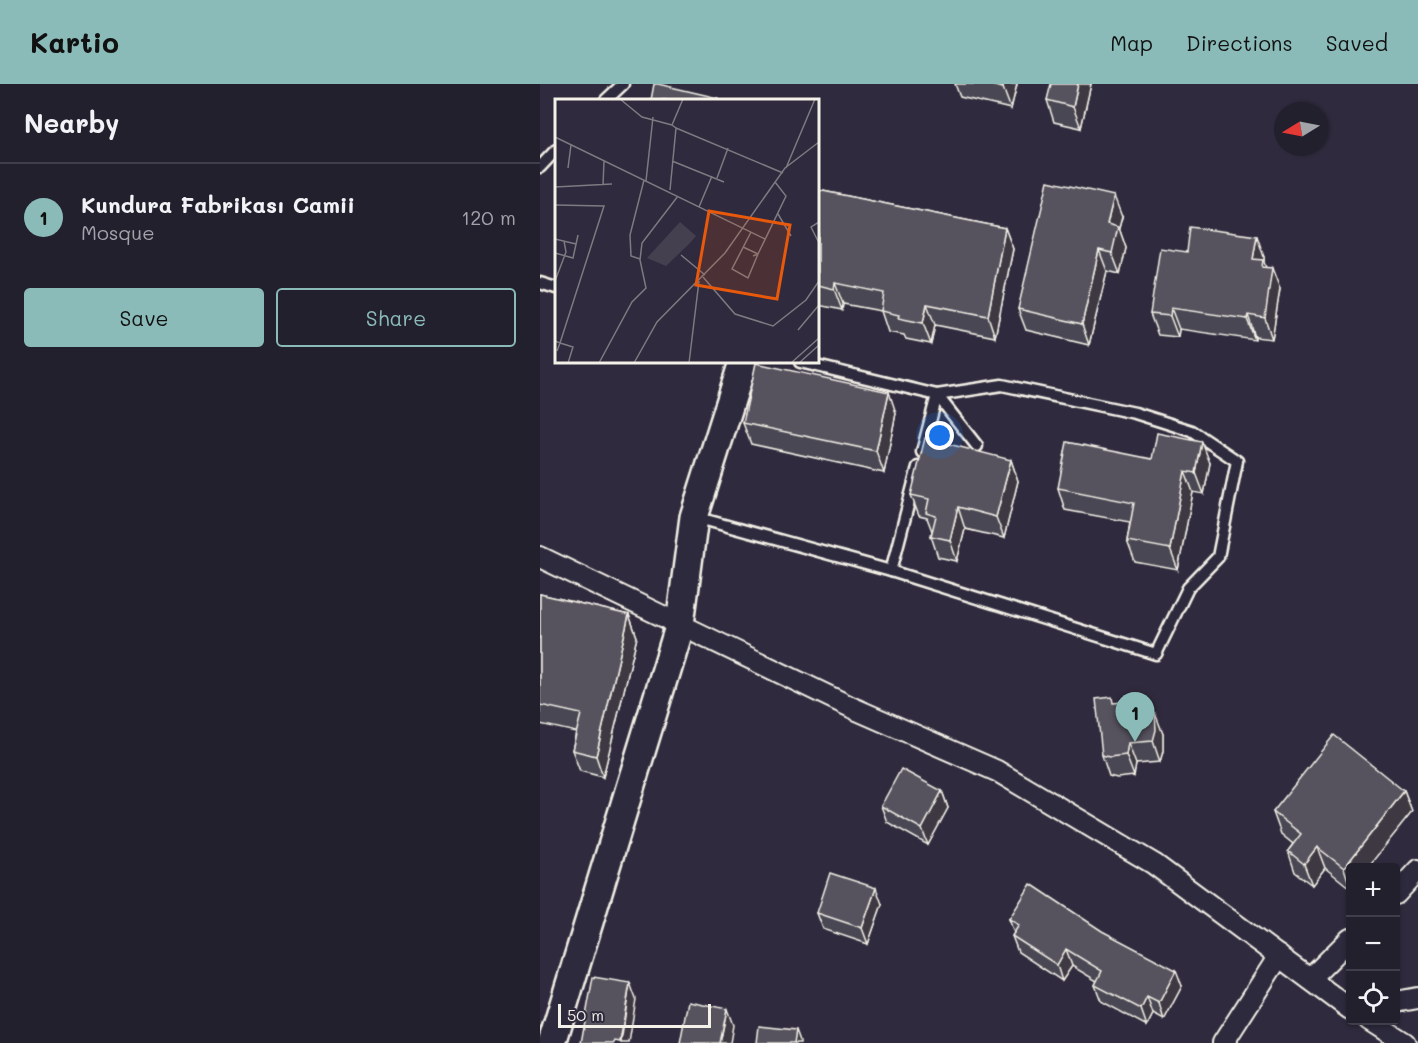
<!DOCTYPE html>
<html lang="en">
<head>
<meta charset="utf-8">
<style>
  body { margin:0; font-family:Mali,sans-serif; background:#2b2836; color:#f1f3f6 }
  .controls { position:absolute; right:18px; bottom:18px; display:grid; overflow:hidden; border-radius:6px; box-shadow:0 2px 4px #0004 }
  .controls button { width:54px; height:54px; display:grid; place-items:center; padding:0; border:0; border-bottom:2px solid #403e4a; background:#23202e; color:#f1f3f6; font:30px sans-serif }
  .compass { position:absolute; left:734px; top:18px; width:54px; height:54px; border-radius:50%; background:#23202e; box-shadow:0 2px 4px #0004; rotate:260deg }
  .scale { position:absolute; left:18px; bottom:15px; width:153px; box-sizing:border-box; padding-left:6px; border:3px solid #f4f1e8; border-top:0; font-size:16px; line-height:21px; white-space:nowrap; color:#f4f1e8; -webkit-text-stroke:4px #2f2a3d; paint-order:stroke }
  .you { position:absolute; left:400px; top:352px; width:21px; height:21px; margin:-15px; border:4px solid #fff; border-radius:50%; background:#1a73e8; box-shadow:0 0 0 9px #1a73e833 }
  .badge { display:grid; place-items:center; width:39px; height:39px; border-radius:50%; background:#8bbbb9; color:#111; font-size:20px; font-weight:700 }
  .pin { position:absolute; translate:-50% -50px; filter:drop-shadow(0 2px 3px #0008) }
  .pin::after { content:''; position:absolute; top:32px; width:21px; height:18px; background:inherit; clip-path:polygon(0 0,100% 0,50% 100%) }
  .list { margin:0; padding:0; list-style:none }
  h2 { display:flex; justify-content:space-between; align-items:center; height:78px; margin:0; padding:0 24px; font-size:26px }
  h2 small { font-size:20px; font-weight:400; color:#a3a3aa }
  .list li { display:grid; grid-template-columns:39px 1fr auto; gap:18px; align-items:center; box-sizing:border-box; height:108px; padding:0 24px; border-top:2px solid #403e4a }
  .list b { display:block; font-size:22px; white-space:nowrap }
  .list p { margin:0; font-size:20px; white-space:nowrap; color:#a3a3aa }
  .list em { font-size:20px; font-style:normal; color:#a3a3aa }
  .actions { display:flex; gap:12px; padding:18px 24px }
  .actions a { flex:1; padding:14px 0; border:2px solid #8bbbb9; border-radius:6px; text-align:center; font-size:21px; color:#8bbbb9 }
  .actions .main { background:#8bbbb9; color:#111 }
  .icon { flex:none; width:33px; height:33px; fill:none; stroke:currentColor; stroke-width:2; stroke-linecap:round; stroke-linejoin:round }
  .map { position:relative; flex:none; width:878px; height:959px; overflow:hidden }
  header { display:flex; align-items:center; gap:36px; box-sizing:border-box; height:84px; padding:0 30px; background:#8bbbb9; color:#111 }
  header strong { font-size:28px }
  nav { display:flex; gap:33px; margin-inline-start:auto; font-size:21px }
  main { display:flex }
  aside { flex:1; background:#23202e }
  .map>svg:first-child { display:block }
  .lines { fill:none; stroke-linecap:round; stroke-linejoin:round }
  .lane-casing { stroke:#f4f1e8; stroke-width:15 }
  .street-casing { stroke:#f4f1e8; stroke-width:24 }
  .secondary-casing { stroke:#f4f1e8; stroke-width:32 }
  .lane { stroke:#2f2a3d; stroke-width:10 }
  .street { stroke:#2f2a3d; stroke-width:20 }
  .secondary { stroke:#2f2a3d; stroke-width:27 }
  .wall { fill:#4a4752; stroke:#f4f1e8; stroke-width:1.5 }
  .shaded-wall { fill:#3c3942; stroke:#f4f1e8; stroke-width:1.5 }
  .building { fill:#56525f; stroke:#f4f1e8; stroke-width:1.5 }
  .inset-road { fill:none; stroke:#7e7a81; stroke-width:1.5 }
  .view { fill:#e8590c; fill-opacity:0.15; stroke:#e8590c; stroke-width:3 }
  .inset-edge { fill:none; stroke:#f4f1e8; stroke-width:3 }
</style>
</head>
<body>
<header>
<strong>Kartio</strong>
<nav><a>Map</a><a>Directions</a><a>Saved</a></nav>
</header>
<main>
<aside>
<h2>Nearby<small></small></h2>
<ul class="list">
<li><span class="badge">1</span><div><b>Kundura Fabrikası Camii</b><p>Mosque</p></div><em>120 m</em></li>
</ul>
<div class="actions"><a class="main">Save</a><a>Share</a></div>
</aside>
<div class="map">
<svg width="878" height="959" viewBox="0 0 878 959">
  <rect width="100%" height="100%" fill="#2f2a3d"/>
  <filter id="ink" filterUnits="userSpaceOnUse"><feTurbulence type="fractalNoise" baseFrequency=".0167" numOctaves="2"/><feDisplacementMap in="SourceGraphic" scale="12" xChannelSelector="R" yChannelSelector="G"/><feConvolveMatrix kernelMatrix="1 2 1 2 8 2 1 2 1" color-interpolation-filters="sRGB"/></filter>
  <g filter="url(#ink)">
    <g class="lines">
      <defs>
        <g id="lane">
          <path d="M66,16l17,-16"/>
          <path d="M0,83l16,-17"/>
          <path d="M0,199l16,5"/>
          <path d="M260,278l137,33 40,51"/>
          <path d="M155,433l196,54 265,83 32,-66 30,-31 19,-96 -45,-30 -57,-18 -133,-28 -65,10 -15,57"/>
          <path d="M351,487l27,-104"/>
        </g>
        <g id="street">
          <path d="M0,473l315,152 142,62 157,93 196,145"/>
          <path d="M856,810l22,-24"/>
          <path d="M770,895l40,-40"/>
          <path d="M856,918l22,-4"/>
          <path d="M829,936l36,23"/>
          <path d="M683,959l56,-87"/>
        </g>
        <path id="secondary" d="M12,959l128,-419 14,-107 49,-155"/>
      </defs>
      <use href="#lane" class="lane-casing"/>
      <use href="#street" class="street-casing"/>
      <use href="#secondary" class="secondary-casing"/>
      <use href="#lane" class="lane"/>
      <use href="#street" class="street"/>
      <use href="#secondary" class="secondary"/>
    </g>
    <g class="wall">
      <path d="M415,0h62l-6,25 -51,-12z"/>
      <path d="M551,0l-10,44 -27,-6 -7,-22z"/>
      <path d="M278,106l187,38 8,21 -18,88 -60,-12 -4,19 -25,-5 -2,-4 -16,-3 -7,-21 -38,-7 -1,6 -24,-5z"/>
      <path d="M582,133l-3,11 7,20 -6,26 -13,-3 -18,74 -63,-15 -8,-21z"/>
      <path d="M647,168l77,5v5l1,5 15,22 -8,50 -17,-2v3l-76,-11 -1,8 -20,-2 -8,-21z"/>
      <path d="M356,329l-12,60 -133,-29 -8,-21z"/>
      <path d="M471,376l7,21 -14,57 -39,-9 -8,32 -19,-4 -7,-21 1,-5 -5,-13 -8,-2 -8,-21z"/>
      <path d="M670,379l-6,31 -11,-2 -15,78 -43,-8 -8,-21 3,-19 -65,-12 -7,-22z"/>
      <path d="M0,510l89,21 8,22 -34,140 -23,-6 -8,-21 4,-18 -36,-8z"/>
      <path d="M584,618l3,7 36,25v17l-3,11 -24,2 -2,12 -17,2 -8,-2 -7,-21 12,-52z"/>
      <path d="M402,707l6,17 -20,37 -41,-23 -6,-16z"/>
      <path d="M864,707l8,21 -62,55v21l-25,-20 -13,17 -17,-13 -7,-21 5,-7 -12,-10 -8,-22z"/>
      <path d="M342,820l-14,40 -45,-15 -6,-16z"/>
      <path d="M469,835l173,67 -18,34 -11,-6 -6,12 -46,-25 -6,-16 2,-4 -25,-15 -10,15 -44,-29 -6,-16 2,-3z"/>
    </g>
    <g class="shaded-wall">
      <path d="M464,0h13l-6,25 -8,-21z"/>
      <path d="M538,0h13l-10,44 -8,-21z"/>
      <path d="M574,112l8,21 -3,11 7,20 -6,26 -8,-21 -5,-29z"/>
      <path d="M465,144l8,21 -18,88 -7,-21z"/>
      <path d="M717,152l7,21v5l6,18 2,-12 8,21 -8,50 -7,-21 -12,-59z"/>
      <path d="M559,166l8,21 -18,74 -7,-21z"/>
      <path d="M295,199l8,21 -1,6 -8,-21z"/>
      <path d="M387,220l8,21 -4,19 -8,-21z"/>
      <path d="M631,224l8,21 -1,8 -8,-21z"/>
      <path d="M708,231l7,22v3l-8,-21z"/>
      <path d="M349,308l7,21 -12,60 -8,-22z"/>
      <path d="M662,358l8,21 -6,31 -8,-21z"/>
      <path d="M471,376l7,21 -14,57 -8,-21z"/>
      <path d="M645,387l8,21 -15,78 -8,-21z"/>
      <path d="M418,423l7,22 -8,32 -7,-21z"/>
      <path d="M89,531l8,22 -34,140 -7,-21z"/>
      <path d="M615,629l8,21v17l-3,11 -7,-21z"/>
      <path d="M588,659l8,21 -2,12 -8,-21z"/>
      <path d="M402,707l6,17 -20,37 -6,-16z"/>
      <path d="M864,707l8,21 -44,55h-18v20l-6,-19z"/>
      <path d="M777,763l8,21 -13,17 -8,-21z"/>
      <path d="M336,804l6,16 -14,40 -6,-16z"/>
      <path d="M526,865l6,17 -10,15 -5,-16z"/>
      <path d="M636,886l6,16 -18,34 -5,-17z"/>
      <path d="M90,899l6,16 -7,44h-8z"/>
      <path d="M607,913l6,17 -6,12 -6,-17z"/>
      <path d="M187,925l6,16 -3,18h-10z"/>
      <path d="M256,946l4,11v2h-6z"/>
    </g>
    <g class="building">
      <path d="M114,0h4l60,14 -1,2h-66z"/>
      <path d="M446,0h18l-1,4z"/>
      <path d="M511,0h27l-5,23 -26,-7z"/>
      <path d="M508,97l66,15 -7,28 11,3 -6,26 -13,-3 -17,74 -64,-15z"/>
      <path d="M278,106l187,38 -17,88 -61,-12 -4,19 -25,-5 1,-3 -18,-4 3,-18 -49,-10 -1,6 -16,-4z"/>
      <path d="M650,143l67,9 -4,23 10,1 -1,7 10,1 -7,50 -17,-3 -1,4 -76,-11 -1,8 -20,-2 10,-66 27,4z"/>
      <path d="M216,279l133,29 -13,59 -133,-28z"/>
      <path d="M617,349l45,9 -6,31 -11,-2 -15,78 -43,-8 7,-38 -76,-15 9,-46 85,17z"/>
      <path d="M385,354l86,22 -15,57 -38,-10 -8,33 -19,-4 5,-20 -10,-3 3,-14 -18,-4z"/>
      <path d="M0,510l89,21 -33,141 -24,-6 9,-36 -41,-9z"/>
      <path d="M572,613l1,6 11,-1 2,7 16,-3 13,7 1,17 -3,11 -25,2 -2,12 -17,2 -7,-2 -6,-56z"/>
      <path d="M794,651l70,56 -60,77 -27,-21 -13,17 -16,-13 13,-17 -28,-22z"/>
      <path d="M361,685l41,22 -20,38 -41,-23z"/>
      <path d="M290,789l46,15 -14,40 -45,-15z"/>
      <path d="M491,800l71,47 74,39 -17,33 -12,-6 -6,12 -46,-24 7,-14 -36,-22 -9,16 -45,-29 7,-11 -10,-6z"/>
      <path d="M53,893l37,6 -10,59 -5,-1 -1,2h-33z"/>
      <path d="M148,917l39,8 -7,34h-40z"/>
      <path d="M219,942l37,4 -2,13h-37z"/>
    </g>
  </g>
  <g transform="translate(15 15)">
    <rect width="264" height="264" fill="#2f2a3d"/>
    <path d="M125,123l16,14 -7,8 -23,22 -19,-8z" fill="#454050"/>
    <path class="inset-road" d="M65,0l22,18 30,8M121,29l107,45M0,38l210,102M117,62l52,21M13,69l3,-23M231,69l29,-69M162,79l11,-30M91,82l7,-64M48,86l1,-24M0,88l57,-3M115,91l6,-62 -4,-3 11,-26M0,106l49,1 -44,137 -5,-2M144,108l13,-31M223,115l13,22M264,123l-8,5 8,16M0,140l21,5M188,148l15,7 -10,24 -16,-9 19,-37M0,154l18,5 5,-23M126,156l24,20M198,157l5,-2 28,-58 -11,-14M85,160l-9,-3 -1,-21 14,-55M148,178l32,37 38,12 33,-26 13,-19M0,182l11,-29 -2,-11M243,231l21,-25M2,252l3,-8 13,4 -5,16M44,264l33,-61 14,-14 -6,-28 2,-17 36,-47M79,264l23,-41 68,-69 60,-85 34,-26M134,264l10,-82M236,264l28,-25M244,264l20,-18"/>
    <path class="view" d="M154,112l81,14 -13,74 -81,-14z"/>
    <rect width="264" height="264" class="inset-edge"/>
  </g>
</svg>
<div class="controls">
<button>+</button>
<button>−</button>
<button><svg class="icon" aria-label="locate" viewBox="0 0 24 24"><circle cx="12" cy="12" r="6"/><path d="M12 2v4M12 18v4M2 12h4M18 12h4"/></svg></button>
</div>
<svg class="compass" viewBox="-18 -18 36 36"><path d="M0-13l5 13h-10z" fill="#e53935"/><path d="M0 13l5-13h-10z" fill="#a3a3aa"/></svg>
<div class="scale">50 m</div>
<div class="you"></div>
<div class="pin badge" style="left:595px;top:658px">1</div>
</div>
</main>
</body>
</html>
